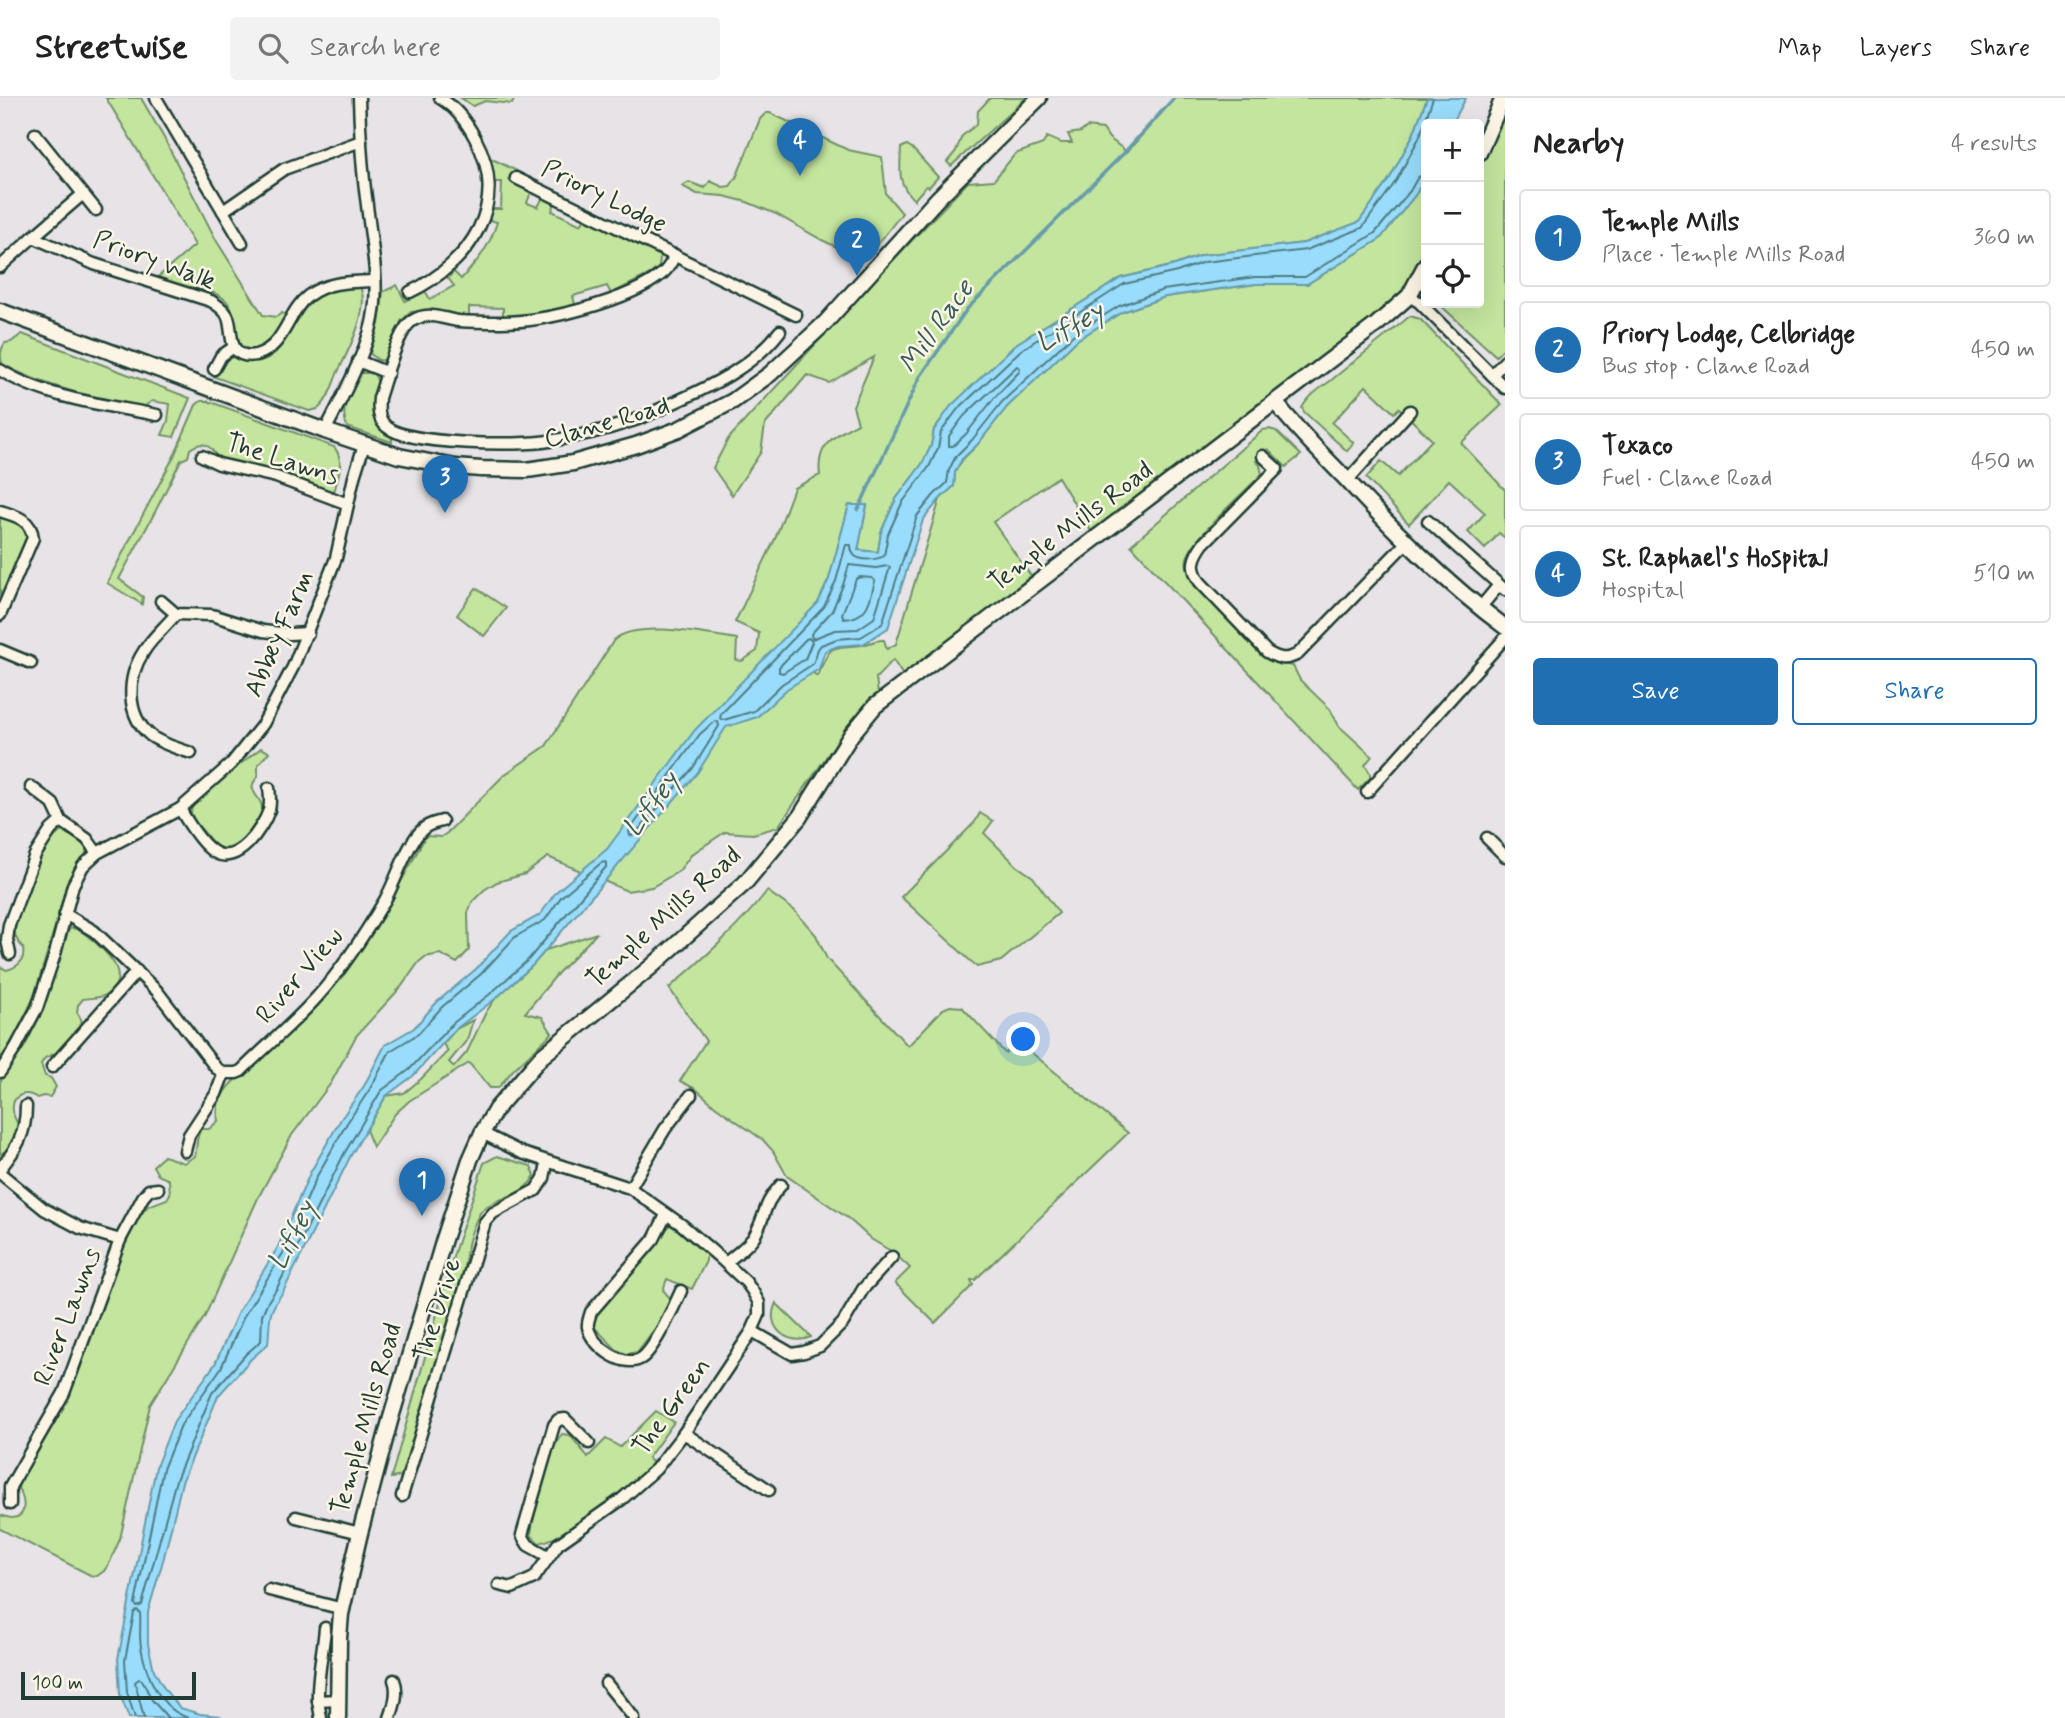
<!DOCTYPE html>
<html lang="en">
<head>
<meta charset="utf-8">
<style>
  body { margin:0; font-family:Mynerve,sans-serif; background:#f2f2f2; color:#222 }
  .controls { position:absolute; right:21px; top:21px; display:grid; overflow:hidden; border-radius:7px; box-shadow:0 7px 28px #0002 }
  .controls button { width:63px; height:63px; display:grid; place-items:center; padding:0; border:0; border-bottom:2px solid #e0e0e0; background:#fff; color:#222; font:35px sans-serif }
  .scale { position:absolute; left:21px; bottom:18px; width:175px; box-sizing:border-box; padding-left:7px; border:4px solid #1f3d34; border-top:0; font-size:19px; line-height:24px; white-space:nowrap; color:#1f3d34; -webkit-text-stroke:5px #fcf5e5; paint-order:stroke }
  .you { position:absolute; left:1024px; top:942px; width:24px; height:24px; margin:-18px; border:5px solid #fff; border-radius:50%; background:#1a73e8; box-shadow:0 0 0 10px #1a73e833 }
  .badge { display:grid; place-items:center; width:46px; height:46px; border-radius:50%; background:#1f6fb2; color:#fff; font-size:23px; font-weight:700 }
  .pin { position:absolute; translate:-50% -58px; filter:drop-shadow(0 2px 4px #0008) }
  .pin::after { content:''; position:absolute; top:37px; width:24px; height:21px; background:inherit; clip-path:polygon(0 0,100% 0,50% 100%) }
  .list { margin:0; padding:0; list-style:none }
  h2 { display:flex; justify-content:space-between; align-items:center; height:91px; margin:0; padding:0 28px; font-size:30px }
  h2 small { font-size:23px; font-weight:400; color:#767676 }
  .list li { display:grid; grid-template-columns:46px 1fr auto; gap:21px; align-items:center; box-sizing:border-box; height:98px; margin:0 14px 14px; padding:0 14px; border:2px solid #e0e0e0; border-radius:7px }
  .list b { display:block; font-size:26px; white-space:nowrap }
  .list p { margin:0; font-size:23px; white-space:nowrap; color:#767676 }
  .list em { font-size:23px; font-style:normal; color:#767676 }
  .actions { display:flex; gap:14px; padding:21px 28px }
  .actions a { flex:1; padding:16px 0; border:2px solid #1f6fb2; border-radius:7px; text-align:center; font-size:24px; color:#1f6fb2 }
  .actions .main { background:#1f6fb2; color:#fff }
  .icon { flex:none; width:38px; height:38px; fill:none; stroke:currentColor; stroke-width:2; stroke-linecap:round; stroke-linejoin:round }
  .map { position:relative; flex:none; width:1505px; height:1620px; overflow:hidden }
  header { display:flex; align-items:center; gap:42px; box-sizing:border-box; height:98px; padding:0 35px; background:#fff; border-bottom:2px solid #e0e0e0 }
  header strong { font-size:33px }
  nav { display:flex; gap:38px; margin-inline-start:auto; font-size:24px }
  .search { width:490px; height:63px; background:#f2f2f2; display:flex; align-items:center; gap:18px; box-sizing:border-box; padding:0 24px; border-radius:7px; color:#767676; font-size:26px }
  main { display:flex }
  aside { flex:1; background:#fff }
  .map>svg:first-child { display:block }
  .green { fill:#c3e59e; stroke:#719169; stroke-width:2 }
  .water { fill:#99dcfb; stroke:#689cab; stroke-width:2 }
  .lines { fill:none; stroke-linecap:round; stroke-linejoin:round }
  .shore { stroke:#507d84; stroke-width:2 }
  .stream { stroke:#689cab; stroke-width:3.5 }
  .street-casing { stroke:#1f3d34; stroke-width:15 }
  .secondary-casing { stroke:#1f3d34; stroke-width:19 }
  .street { stroke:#fcf5e5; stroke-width:10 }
  .secondary { stroke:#fcf5e5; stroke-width:14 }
  .labels { text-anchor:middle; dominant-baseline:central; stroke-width:5; stroke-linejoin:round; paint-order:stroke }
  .street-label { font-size:26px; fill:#1f3d34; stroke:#fcf5e5 }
  .water-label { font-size:28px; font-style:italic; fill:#375d5c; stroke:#fcf5e5 }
</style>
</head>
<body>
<header>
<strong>Streetwise</strong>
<div class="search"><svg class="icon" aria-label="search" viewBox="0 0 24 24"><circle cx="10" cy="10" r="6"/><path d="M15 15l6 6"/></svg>Search here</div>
<nav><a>Map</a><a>Layers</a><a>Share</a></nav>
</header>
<main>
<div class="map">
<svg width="1505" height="1620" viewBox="0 0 1505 1620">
  <rect width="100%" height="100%" fill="#e7e3e6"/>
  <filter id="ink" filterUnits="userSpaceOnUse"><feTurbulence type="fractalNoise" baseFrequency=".0143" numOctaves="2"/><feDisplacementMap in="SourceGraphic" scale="14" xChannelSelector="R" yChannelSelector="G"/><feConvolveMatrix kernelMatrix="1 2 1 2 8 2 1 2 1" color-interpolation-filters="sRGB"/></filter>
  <g filter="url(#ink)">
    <g class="green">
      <path d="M106,0h35l23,40 52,102 47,75 13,2 6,-4 4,2c-7,16 -15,27 -30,35l-14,-2c-11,-11 -4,-30 -12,-42 -9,-18 -40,-17 -56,-22 -6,-2 -11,-5 -16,-7l37,-32z"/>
      <path d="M461,0h54l-3,6 -27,-3 -12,5z"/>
      <path d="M990,0h36l-75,68 -4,-4 9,-11 6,-15 15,-12 1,-13z"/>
      <path d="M1175,0h252l-14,37 -23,43 -31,44 -55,21 -102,12 -27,10 -54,13 -105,66 -64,62 -18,23 -3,17 -9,18 -26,35 -15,33 -3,20 -20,-2 9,-44 -18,-1 -20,74 -11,24 -39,41 38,32c16,-34 10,-27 45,-31 9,-1 13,-6 22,-5l3,9 9,-5 44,-145 14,-13 1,-14 8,-13 14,-14 30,-38 70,-67 45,-28 43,-15 91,-13h51l73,-45 36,-45 10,-19v82l-21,34 -79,67 -81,57 -154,116 -33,-54 -65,45 38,54 -127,101 -11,-17 -17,18 2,15 -9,7 -27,34 -64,93 -25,7 -28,-2 -33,22 -13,17 -27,16 -25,4 -79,-34 -23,17 -28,8 -13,8 -12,12 -4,11 1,37 -12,13 -17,-9 -15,3 -6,5 -18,25 -45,49 -25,47 -39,52 -34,63 -53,118 -55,89 -30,134 -10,23 -6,9 -7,5h-5l-92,-47v-14c4,1 8,3 12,3 17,-1 12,-21 6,-30l1,-5 43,-73 15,-33 45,-125 13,-31 13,-15 19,-7 3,-5 -1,-14 -11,-5 -5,-9 11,-10 20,7 11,-7c3,-10 0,-18 6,-27h8l9,-8c-1,-6 -1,-16 2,-21 8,-19 30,-32 46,-45 8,-7 15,-15 23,-22 57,-56 98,-123 135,-194l2,-3 15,1 6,-4 57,-58 42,-29 68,-106c22,-21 94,-5 123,-1l-1,21 6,1 15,-10 2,-18 -24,-11 40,-83 19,-51 26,-13c-4,-31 14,-39 38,-52l-5,-17 21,-49 -45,26 -22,-8 -42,50 -4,27 -29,43 -19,-27 15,-29 166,-180 74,-77 26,-2 21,-26 28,-10 4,-7 14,6h11l-4,-9 13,-2 6,-5 16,2 6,9 18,14z"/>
      <path d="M1505,7v242l-9,9 -58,-53h41v-136z"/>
      <path d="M766,15h4l78,37 34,7 4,37 16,19 -35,45 -12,-2 -33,-16 -46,-26 -29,-12 -23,-6 -27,-2 -15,-8 7,-4 16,6 5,-7 13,6 7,-1 6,-8 24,-59z"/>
      <path d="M907,47l5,3 26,29 -9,10 -3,-1 -12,14c-17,-17 -14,-29 -13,-52z"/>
      <path d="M490,60l27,13 -3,12 17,9 -4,11 11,4 5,-10 12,6 -3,8 29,14 4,-8 73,37 2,4 -1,9 -9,7 -39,20 -4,-8 -34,10 2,9 -53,11 -19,1v-9l-34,-1v10l-20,-2 -20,-5 -18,2 -10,9 -13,38c-8,3 -12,1 -18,-6l9,-29 4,-32 14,-7 8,16 20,-10 5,8 24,-13 -6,-8 6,-6 7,7c17,-18 29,-33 36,-57l-8,-2 2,-11h10l1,-27h-9z"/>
      <path d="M360,189c11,22 -13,66 -23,87 -4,10 -9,27 -18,34 -2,2 -6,2 -10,3l-97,-35 9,-8 7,-11c11,0 21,7 33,4 27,-8 29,-41 47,-59 13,-12 35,-14 52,-15z"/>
      <path d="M1410,218l10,3 82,86 -41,38 44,47v48l-6,-5 -14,16 -17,-17 17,-19 -36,-33 -40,44 -43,-46 15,-17 17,15 34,-36 -33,-32 -5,5 -28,-27 -34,37 22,20 -7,8 -43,-39 -2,-4c5,-10 18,-20 27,-26z"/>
      <path d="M22,236l168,64 -16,39 -12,-2 6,-14 2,-17 -18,-3 -7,5c-50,-8 -99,-18 -143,-42 -2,-9 -2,-14 3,-21l6,-1z"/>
      <path d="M360,275h13c17,20 -17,38 19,65v4l-45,-15c-8,-21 3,-35 13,-54z"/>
      <path d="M201,303h7l126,46c12,14 3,32 -1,49l-58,-25 -57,-12c-7,-13 -14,-20 -28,-10l-2,8 -7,3 -26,52 -36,67 24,18 -1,7 -35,-21 67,-127 22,-51z"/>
      <path d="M1269,331l7,2 25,24 -15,12 -18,-18 -12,12 4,4 2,9c-17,18 -69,63 -75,84 -2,8 2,14 5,21l85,84 16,3 7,14 30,29 9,17 33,30 -7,9 5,8v5l-12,12 -227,-245 132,-115z"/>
      <path d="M0,420c12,3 27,5 28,20l-28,68z"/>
      <path d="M476,490l30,20 -22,28 -27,-21z"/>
      <path d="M261,650l8,4 -11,13v12c-15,14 6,20 4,33 -1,11 -13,24 -21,32 -18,17 -26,5 -38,-11 -5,-5 -10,-11 -12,-18 0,-6 3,-10 6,-15z"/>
      <path d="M980,715l13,8 -9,12 33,33 16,11 26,36 -58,48 -24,6 -76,-70 74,-75z"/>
      <path d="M62,733l9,3 10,8 5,6v6l-18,29 -34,114 -19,39 -15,24v-93l7,3c12,-4 18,-9 16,-22 -7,-9 -10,-12 -7,-24 9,-27 21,-77 46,-93z"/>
      <path d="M767,793l27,19 22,25 11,24 81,87 35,-37 7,-3 12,1 43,46 15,-10 108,90 -153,147h-4l2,5 -38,38 -40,-40 15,-15 -16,-15 -23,-14 -22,-20 -62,-43 -14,-25 -10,-11 -48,-34 -19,-17 -16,-8 26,-40 -37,-53c35,-30 70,-61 98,-97z"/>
      <path d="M71,830c10,1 16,8 24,14 14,13 35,33 14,51 -7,6 -17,4 -26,6l-5,6 -1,7 4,7 1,6 -24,27 -13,6 -4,6 4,12 6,2 5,9 -6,10 -7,-1 -6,2c-12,-8 -26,-3 -24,13 0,6 4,10 6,16l-12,23 -7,4v-72l25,-36 19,-38 23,-76z"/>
      <path d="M597,835l-39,40 -33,40 17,4 10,16 -39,37 -15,18h-8l-21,-25 -60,38 -14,13 -22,33 -7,-17 20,-34 18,-3 17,-14 27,-28 -5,-7 13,-15 17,-9 -6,20 -18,22 5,5 13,-15 19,-40 9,-13 35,-31 16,-18z"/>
      <path d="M497,1058l34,10 4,9c-11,24 -45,22 -55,38 -16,27 -15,59 -21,89 -3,14 -9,27 -13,41 -14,43 -29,85 -40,128l-3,5 -12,2 64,-228 29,-87z"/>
      <path d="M670,1127l8,5 28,24v7l-14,28 -25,-10 -4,11 7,8 -1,12 -32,42 -11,2 -9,-4 -24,-24v-6l5,-11 49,-53z"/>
      <path d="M776,1205l35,34c-23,10 -47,-10 -35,-34z"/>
      <path d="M656,1313l18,11 -26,36 6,6c-28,23 -82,72 -115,79l-8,-8c2,-20 19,-86 31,-101l8,1 18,22 18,-18 14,8z"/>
    </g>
    <path class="water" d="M1427,0h39l-14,26h-26v51l-10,19 -36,45 -73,45h-51l-50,7 -41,6 -43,15 -45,28 -70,67 -30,38 -15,14 -7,13 -1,14 -14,13 -17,21 -35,108 -25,16 -25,2 -13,5 -6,18 -32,20 -30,28 -31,10 -28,45 -165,193 -38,34 -39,30 -43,47 -27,20 -36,61 -67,135c-17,24 -12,25 -15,52l-17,15 -33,37 -36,86 -18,75 -16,55v32l6,26 11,20 15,18 20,6 20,2 2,2h-93l-9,-24 -2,-35 38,-192 18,-46 41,-57 23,-52 40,-65 32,-74 31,-54 23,-33 21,-41 29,-17 23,-26 39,-33 35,-38 29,-16 16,-23 51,-43 88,-119 123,-127 11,-24 20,-74h18l-9,45 20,2 3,-20 15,-33 26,-35 9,-18 3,-16 17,-24 65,-62 105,-66 54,-13 27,-10 102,-12 55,-21 31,-44 23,-43z"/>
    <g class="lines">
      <g class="shore">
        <path d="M1426,76l-8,3 -8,14 -35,42 -70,44h-50l-92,13 -44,16 -46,29 -71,67 -30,38 -16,16 -7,14 -2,13 -13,12 -17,21 -35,108 -21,13 -24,2 -16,6 -3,4 -5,15 -31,20 -28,27 -30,9 -4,-1 1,-5 103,-107 12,-26 10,-36h5c0,4 1,8 4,11 6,5 22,4 29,0l4,-22 14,-31 27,-36 9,-19 3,-16 16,-22 64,-60 103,-66 53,-12 27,-10 102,-12 56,-22 34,-47 23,-43 14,-40"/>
        <path d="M1017,268l3,2 -1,4 -24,25 -29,37 -13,12h-4v-10l15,-20z"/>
        <path d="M849,467l27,3 11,-2 3,1 -16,51 -16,11 -23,1 -23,9 -1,-5 21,-23 11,-26z"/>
        <path d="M860,479l12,1 3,3c-5,20 -7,37 -31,38l-2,-5 14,-35z"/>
        <path d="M809,540l3,4 -7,17 -22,14 -4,-1v-5l27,-28z"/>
        <path d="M715,623l3,1 1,4 -26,42 -59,67 -4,1 -1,-5 71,-97z"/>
        <path d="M606,764v5l-78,93 -38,34 -38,30 -43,46 -28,21 -37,63 -67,134 -10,15 -5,12 -1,26 -15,13 -34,39 -36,87 -34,125 -5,2 -2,-3 28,-135 18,-44 40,-57 23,-52 41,-66 32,-74 30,-53 23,-34 20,-38 28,-17 24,-27 39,-33 34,-37 30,-17 16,-23 40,-34z"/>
        <path d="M135,1620l-8,-26 -2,-32 9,-47 3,-3 3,3c1,11 -1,23 1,34 5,28 19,63 48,71"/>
        <path d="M144,1620l-9,-36 4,-3 3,1 10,20 16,18"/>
      </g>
      <path class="stream" d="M858,412l62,-133 47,-68 156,-155 51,-56"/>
      <defs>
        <g id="street">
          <path d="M156,0l67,113"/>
          <path d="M35,36l61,76"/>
          <path d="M516,80l280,137"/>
          <path d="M33,139l50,-43"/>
          <path d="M242,145l-19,-32 61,-42 77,-28"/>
          <path d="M675,157c-3,6 -6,13 -12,18 -33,28 -118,49 -162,49 -14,0 -28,0 -42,-1 -17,-2 -31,-11 -47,0 -14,9 -27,59 -33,77 -1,11 -1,22 8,29 21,18 133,19 162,14 28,-4 57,-11 83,-20 13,-4 26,-11 39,-17 40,-18 82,-37 109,-73"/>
          <path d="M0,169l33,-30 61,27 117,37c6,4 12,7 16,14 6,11 1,33 14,39 5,2 10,2 15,1 30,-9 31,-43 52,-59 19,-15 45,-14 67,-15"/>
          <path d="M410,194c60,-29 101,-88 65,-154 -8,-15 -20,-31 -35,-40"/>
          <path d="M1409,198l10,6 86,86"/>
          <path d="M358,263l30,12"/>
          <path d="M214,271l7,-13 13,-9"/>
          <path d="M0,272c44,28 106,35 157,45"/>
          <path d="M1492,277l13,-14"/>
          <path d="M325,333c16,-31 42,-80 48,-113 7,-37 -2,-76 -6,-113 -5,-35 -7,-71 -8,-107"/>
          <path d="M202,358l17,8 57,13 72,27"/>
          <path d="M1263,358l14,13 -74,75c-10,14 -13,23 -3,38l67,70c12,7 19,9 31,2l108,-111"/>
          <path d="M1347,383l63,-70"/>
          <path d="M0,413c16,5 31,8 33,27l-33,77"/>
          <path d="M1428,423l77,69"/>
          <path d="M161,503l15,13 36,1 51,16 26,3 19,-1"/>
          <path d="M1480,510l19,-23"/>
          <path d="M176,516c-10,12 -24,24 -32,37 -17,26 -19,64 7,85 11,8 28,13 40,17"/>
          <path d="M0,552l31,13"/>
          <path d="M31,689l22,17 8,17 26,18 10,14"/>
          <path d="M1367,694l138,-154"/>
          <path d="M180,711c7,12 22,36 34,43 23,15 49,-24 55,-42 2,-8 1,-15 0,-22"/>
          <path d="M1487,740l18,18"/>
          <path d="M65,816l29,17 63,60 59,77 8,5"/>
          <path d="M10,856l-3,-14 2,-15 26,-70 16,-25 10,-9"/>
          <path d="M52,969l85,-96"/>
          <path d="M0,974l15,-23 22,-41 18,-54 18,-69 10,-19 14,-13 83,-44 51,-45 32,-40 30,-57 43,-109 18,-81 10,-32"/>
          <path d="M224,975h12l5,-2c25,-25 53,-48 77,-75 26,-29 47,-62 67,-96 11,-19 22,-57 38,-71 5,-5 12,-6 19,-8"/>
          <path d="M482,1035l40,20 108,35 52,37 37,32 27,25 7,10 6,11v12l-7,16 -68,102 -28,36 -34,30 -64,45 -24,34 -22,10 -13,-3"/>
          <path d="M185,1053l4,-16 27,-41 8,-21"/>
          <path d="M0,1071c17,-21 26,-35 26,-63"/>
          <path d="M0,1075l44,36 36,19 40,12"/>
          <path d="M630,1090l35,-59 26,-34"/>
          <path d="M666,1117l-12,24 -63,73c-1,4 -4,11 -3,15 3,19 38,44 55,30 12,-10 31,-50 38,-66"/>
          <path d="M726,1165c9,-9 22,-16 29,-28 11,-20 8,-31 26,-50"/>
          <path d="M752,1233l40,23 12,-2 16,-6 23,-23 20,-34 29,-32"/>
          <path d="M684,1335l85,57"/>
          <path d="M402,1398l83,-274 8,-9 43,-23 8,-12 3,-15"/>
          <path d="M10,1406v-17l54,-94 56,-153 23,-43 6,-7 9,-1"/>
          <path d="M296,1419l64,16"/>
          <path d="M548,1458l-20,-11 -6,-10 32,-110 4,-5 7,-1 24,24"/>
          <path d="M269,1492l74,19"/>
          <path d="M325,1530c-2,24 -8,48 -7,73l19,-1"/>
          <path d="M606,1585l28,35"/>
          <path d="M318,1603l3,17"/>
          <path d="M390,1620c4,-11 9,-26 4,-38"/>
        </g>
        <g id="secondary">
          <path d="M1479,55l24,-55"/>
          <path d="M0,213l325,120 74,25 56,11 26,2 46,1 46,-7 63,-18 43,-16 54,-28 37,-27 55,-51 113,-125 101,-100"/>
          <path d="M1276,305c21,27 46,51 69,75 50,54 101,105 160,149"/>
          <path d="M338,1620l1,-80 2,-24 19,-81 30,-112 54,-182 26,-79 12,-27 14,-24 45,-52 110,-90 94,-84 54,-65 52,-83 24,-29 501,-381 33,-29 17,-32"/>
        </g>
      </defs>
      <use href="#street" class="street-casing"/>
      <use href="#secondary" class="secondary-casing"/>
      <use href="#street" class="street"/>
      <use href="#secondary" class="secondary"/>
    </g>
  </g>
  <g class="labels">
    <g class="street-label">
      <text transform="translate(604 99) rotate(26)">Priory Lodge</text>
      <text transform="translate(154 163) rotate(20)">Priory Walk</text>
      <text transform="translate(607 325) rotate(-16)">Clane Road</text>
      <text transform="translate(282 362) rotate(18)">The Lawns</text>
      <text transform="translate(1071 429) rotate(-37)">Temple Mills Road</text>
      <text transform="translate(280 536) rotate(-66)">Abbey Farm</text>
      <text transform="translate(664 820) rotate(-42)">Temple Mills Road</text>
      <text transform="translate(300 878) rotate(-49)">River View</text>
      <text transform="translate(438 1212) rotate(-73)">The Drive</text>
      <text transform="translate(68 1219) rotate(-69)">River Lawns</text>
      <text transform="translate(672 1309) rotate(-54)">The Green</text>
      <text transform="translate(367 1321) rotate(-74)">Temple Mills Road</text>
    </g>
    <g class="water-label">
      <text transform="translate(937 229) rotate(-54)">Mill Race</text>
      <text transform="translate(1070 230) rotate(-29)">Liffey</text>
      <text transform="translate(652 707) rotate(-52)">Liffey</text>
      <text transform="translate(293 1138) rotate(-62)">Liffey</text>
    </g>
  </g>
</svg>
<div class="controls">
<button>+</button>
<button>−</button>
<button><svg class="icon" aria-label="locate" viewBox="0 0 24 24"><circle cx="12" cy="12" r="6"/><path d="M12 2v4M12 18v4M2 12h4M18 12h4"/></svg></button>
</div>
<div class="scale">100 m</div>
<div class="you"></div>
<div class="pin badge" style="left:422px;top:1118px">1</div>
<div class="pin badge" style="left:857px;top:178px">2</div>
<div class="pin badge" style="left:445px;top:415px">3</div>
<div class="pin badge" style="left:800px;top:78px">4</div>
</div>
<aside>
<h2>Nearby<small>4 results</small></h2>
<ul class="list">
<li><span class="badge">1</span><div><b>Temple Mills</b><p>Place · Temple Mills Road</p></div><em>360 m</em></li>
<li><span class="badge">2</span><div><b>Priory Lodge, Celbridge</b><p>Bus stop · Clane Road</p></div><em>450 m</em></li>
<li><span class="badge">3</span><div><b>Texaco</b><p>Fuel · Clane Road</p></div><em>450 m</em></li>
<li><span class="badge">4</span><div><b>St. Raphael's Hospital</b><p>Hospital</p></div><em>510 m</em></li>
</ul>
<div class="actions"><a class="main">Save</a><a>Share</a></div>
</aside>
</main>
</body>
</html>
